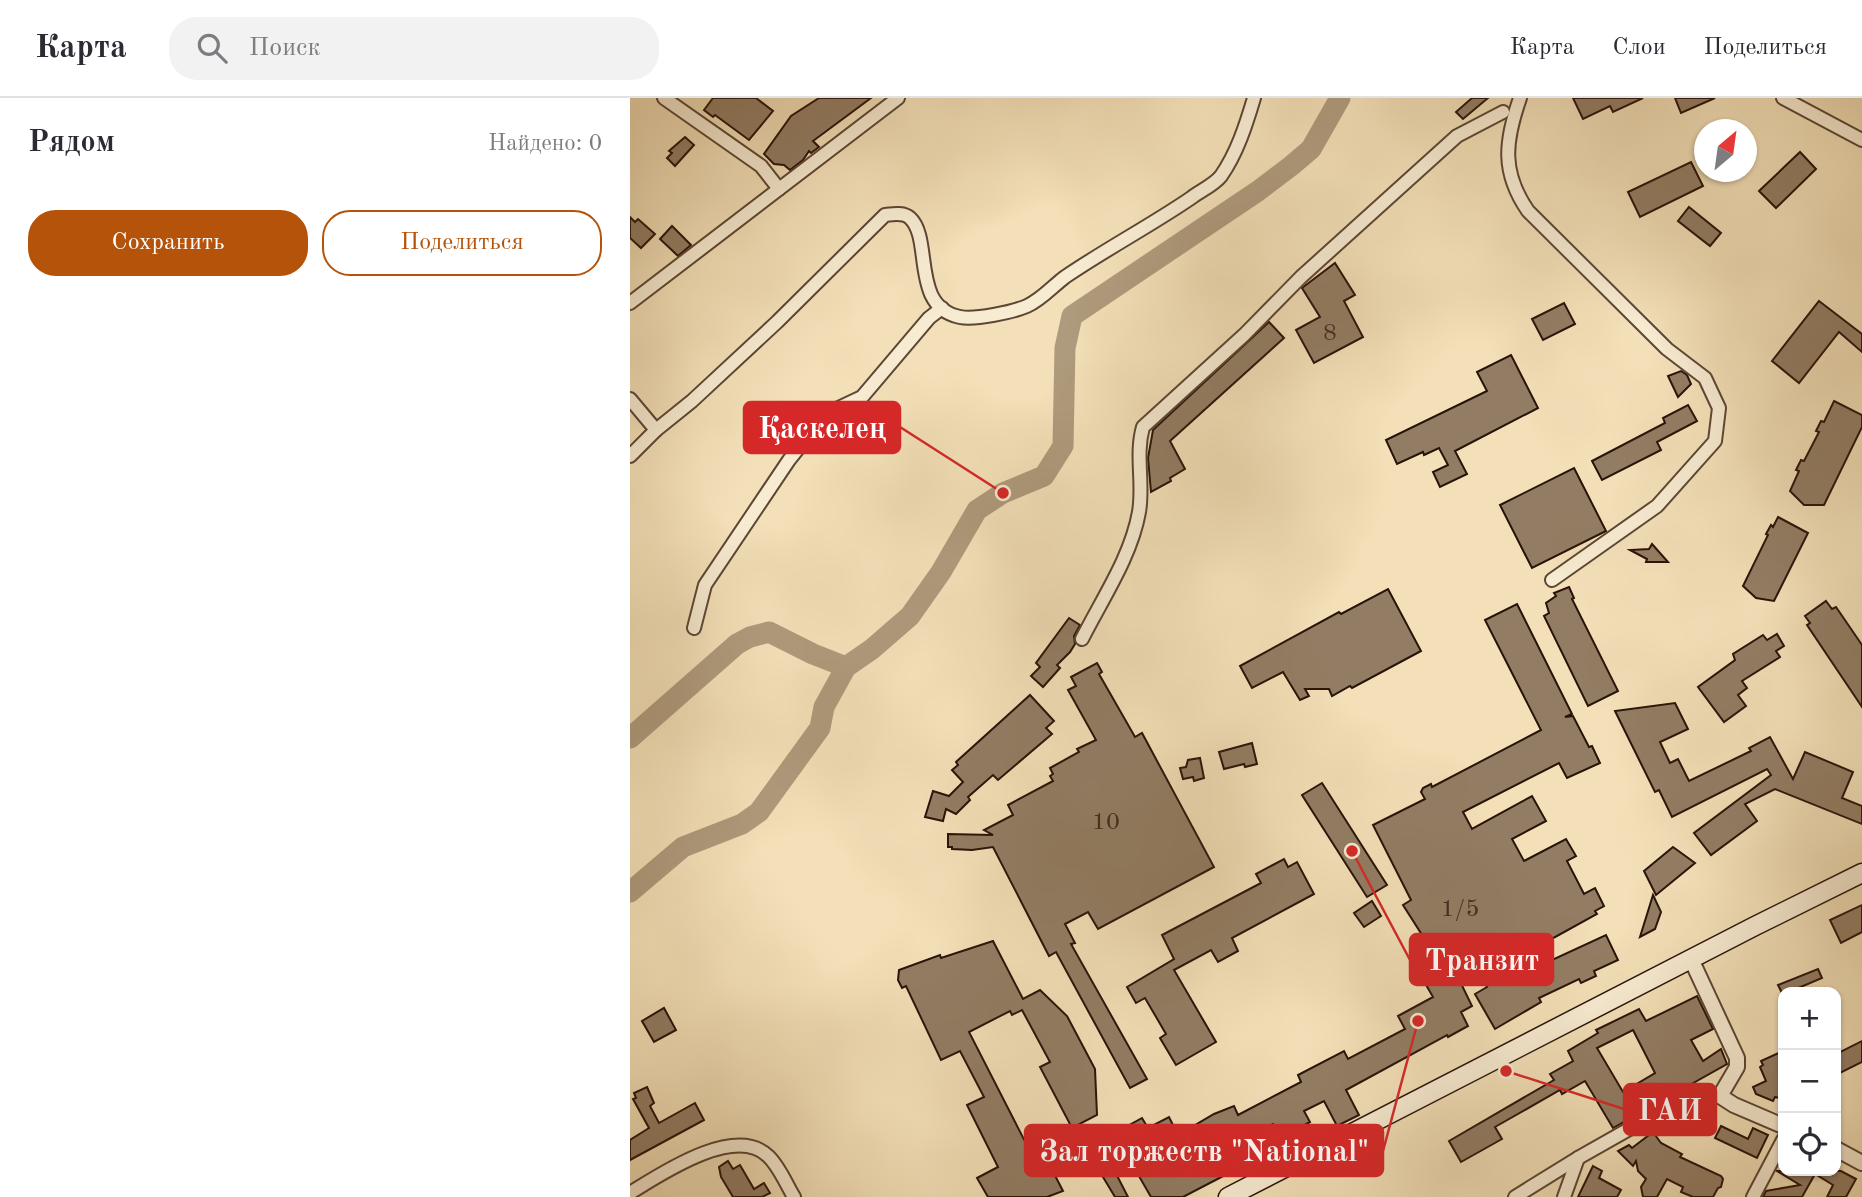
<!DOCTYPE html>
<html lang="ru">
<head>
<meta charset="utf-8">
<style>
  body { margin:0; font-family:"Old Standard TT",serif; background:#f2f2f3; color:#2b2b33 }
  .controls { position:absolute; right:21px; bottom:21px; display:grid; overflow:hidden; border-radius:14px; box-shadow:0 2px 5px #0004 }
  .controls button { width:63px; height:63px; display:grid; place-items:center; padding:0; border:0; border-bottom:2px solid #e1e1e2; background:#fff; color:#2b2b33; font:35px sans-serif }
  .compass { position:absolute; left:1064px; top:21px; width:63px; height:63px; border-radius:50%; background:#fff; box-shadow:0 2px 5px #0004; rotate:29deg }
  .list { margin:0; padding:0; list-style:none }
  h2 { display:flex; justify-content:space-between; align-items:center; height:91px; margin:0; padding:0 28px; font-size:30px }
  h2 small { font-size:23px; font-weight:400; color:#7c7c81 }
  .actions { display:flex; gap:14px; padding:21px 28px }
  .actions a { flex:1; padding:16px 0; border:2px solid #b45309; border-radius:28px; text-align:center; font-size:24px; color:#b45309 }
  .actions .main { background:#b45309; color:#fff }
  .icon { flex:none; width:38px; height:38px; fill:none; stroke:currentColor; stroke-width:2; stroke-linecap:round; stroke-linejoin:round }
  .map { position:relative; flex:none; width:1232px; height:1099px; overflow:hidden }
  header { display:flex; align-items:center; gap:42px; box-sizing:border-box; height:98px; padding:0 35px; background:#fff; border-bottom:2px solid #e1e1e2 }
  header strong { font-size:33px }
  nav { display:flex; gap:38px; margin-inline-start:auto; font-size:24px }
  .search { width:490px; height:63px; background:#f2f2f3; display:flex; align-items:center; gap:18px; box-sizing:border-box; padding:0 24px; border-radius:28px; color:#7c7c81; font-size:26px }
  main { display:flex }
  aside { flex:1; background:#fff }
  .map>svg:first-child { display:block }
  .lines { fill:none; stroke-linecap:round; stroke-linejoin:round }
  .river { stroke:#ae9a7c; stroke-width:21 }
  .building { fill:#927d64; stroke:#291208; stroke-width:2; fill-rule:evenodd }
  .minor-casing { stroke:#5c4634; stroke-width:16 }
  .tertiary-casing { stroke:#5c4634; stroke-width:18 }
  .secondary-casing { stroke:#291208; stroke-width:21 }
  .minor { stroke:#f7ebd1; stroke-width:12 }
  .tertiary { stroke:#f7ebd1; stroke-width:14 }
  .secondary { stroke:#f7ebd1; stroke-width:18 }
  .labels { text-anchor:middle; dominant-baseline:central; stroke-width:5; stroke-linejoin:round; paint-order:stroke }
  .number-label { font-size:24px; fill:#432d1f }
  .leader { fill:none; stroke:#d62828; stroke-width:2.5 }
  .callout-dot { fill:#d62828; stroke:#f7ebd1; stroke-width:2.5 }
  .callout { fill:#d62828; stroke:#d62828; stroke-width:2.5 }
  .callout-label { font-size:30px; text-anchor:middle; font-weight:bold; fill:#fff }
</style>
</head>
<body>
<header>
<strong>Карта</strong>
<div class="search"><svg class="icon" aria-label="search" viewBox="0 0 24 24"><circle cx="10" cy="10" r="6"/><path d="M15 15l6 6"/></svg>Поиск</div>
<nav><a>Карта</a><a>Слои</a><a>Поделиться</a></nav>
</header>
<main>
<aside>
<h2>Рядом<small>Найдено: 0</small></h2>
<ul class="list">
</ul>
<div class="actions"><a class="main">Сохранить</a><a>Поделиться</a></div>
</aside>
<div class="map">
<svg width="1232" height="1099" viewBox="0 0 1232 1099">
  <rect width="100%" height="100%" fill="#f3e0b8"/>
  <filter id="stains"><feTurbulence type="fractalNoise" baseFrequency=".00286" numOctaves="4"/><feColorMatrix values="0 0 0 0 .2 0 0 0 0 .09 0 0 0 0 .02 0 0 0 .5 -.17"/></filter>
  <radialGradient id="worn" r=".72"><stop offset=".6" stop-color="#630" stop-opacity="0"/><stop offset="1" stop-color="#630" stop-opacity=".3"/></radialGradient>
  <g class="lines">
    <g class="river">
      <path d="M0,640l107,-94 13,-7 19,-5 44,22 33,13"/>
      <path d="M0,794l53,-45 59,-23 17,-12 61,-84 4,-21 22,-40 26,-18 38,-33 31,-44 36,-62 26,-17 41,-17 19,-30 2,-98 7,-32 186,-125 33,-25 20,-17 29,-51"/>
    </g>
  </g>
  <g class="building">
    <path d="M83,0h43l17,13 -24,29 -34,-25 -2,2 -9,-7z"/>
    <path d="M189,0h52l-58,43 6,6 -8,6 -2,-2 -6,9 -13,10 -6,-5 -10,-1 -10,-10 27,-38z"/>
    <path d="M842,0h16l-25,21 -7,-7z"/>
    <path d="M943,0h70l-30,14 -3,-6 -27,13z"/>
    <path d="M1045,0h40l-34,15z"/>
    <path d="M55,39l9,8 -19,21 -8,-8 5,-5 -3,-2z"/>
    <path d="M1170,54l16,17 -40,39 -17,-17z"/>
    <path d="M1061,64l12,24 -63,31 -12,-25z"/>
    <path d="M1059,109l32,26 -11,13 -32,-25z"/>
    <path d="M0,119l5,5 3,-3 17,15 -14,14 -11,-10z"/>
    <path d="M42,128l19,19 -13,11 -18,-17z"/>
    <path d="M705,165l20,32 -11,6 19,36 -49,26 -18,-33 24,-13 -18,-29z"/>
    <path d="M1189,203l43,33v18l-23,-20 -40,51 -27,-22z"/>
    <path d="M934,205l11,21 -32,16 -11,-21z"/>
    <path d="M639,224l15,16 -114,103 15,28 -15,9 1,3 -20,11 -3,-34 5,-28z"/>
    <path d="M881,257l27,53 -83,43 12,23 -27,13 -7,-15 15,-7 -9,-17 -15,7 -1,-3 -26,12 -11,-24 101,-49 -10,-19z"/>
    <path d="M1051,273l6,4 4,9 -13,13 -10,-21z"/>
    <path d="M1204,303l28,14v12l-38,78h-20l-14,-14 9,-20 -3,-1 5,-10 3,1 15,-29 -3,-1 5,-10 3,1z"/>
    <path d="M1058,307l9,16 -40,21 4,8 -59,30 -10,-19 73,-38 -2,-5z"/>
    <path d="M944,370l32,63 -74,37 -32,-63z"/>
    <path d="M1148,419l30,16 -34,68 -18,-3 -13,-12 25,-51 -2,-1 5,-9 2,2z"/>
    <path d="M1022,446l16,18h-22l1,-3 -17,-9 19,-1z"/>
    <path d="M939,489l5,11 -2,1 46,92 -30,15 -44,-90 5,-3 -3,-10 10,-7 -2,-3z"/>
    <path d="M758,491l33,62 -69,37 -2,-2 -18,10 -3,-7h-24l4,7 -9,4 -17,-28 -31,16 -12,-22 99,-54 2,2z"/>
    <path d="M1196,503l6,8 4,-2 26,38v62l-55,-82 3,-2 -5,-7z"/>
    <path d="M887,506l55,110 -7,3 8,-1 16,31 3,-1 8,17 -33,15 -8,-15 -96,49 9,17 60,-33 14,25 -34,18 12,22 42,-22 10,17 -9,5 17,33 11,-6 9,18 -9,5 2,3 -69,38 9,15 69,-32 12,25 -24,11 2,5 -15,7 -2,-4 -40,19 2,4 -46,27 -20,-35 12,-7 -4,-7 5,-3 -19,-33 -29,19 -37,-58 8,-5 -38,-75 52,-26 -4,-7 2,-4 8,-4 1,3 109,-57 -56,-110z"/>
    <path d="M439,520l11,7 -6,11 1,8 -5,8 -13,13 3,3 -17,19 -12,-11 9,-9 -4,-4z"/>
    <path d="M1147,536l7,12 -8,5 4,6 -38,24 5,7 -9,7 8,11 -22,16 -26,-35 37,-27 -2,-6 30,-19 4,5z"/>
    <path d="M467,565l5,9 -3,2 36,63 7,-4 72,134 -116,62 -10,-17 -23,12 10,19 -4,1 76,135 -17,9 -74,-136 -7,4 -56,-109 -21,3 -20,-1v-2h-4v-13l45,1 -9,-5 29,-15 -5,-10 45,-24 -3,-5 3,-2 -3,-6 29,-16 -2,-3 19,-9 -28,-50 8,-4 -5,-9z"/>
    <path d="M400,597l24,26 -8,7 6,6 -54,46 -5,-5 -25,22 2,3 -14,14 -10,-5 -3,12 -18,-4 8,-26 16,5 14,-14 -11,-12 6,-5 -2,-3z"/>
    <path d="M1045,605l13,26 -28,13 10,21 8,-4 11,22 62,-30 -2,-3 21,-11 23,42 12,-27 48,20 -11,26 20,8v18l-87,-35 -30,15 12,17 -46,34 -17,-22 77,-58 -4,-6 -95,48 -13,-27 -4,2 -40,-81z"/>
    <path d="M622,645l5,21 -12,3 -1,-3 -20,5 -5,-17z"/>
    <path d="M570,660l4,20 -10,3 -1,-4 -10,2 -3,-11 6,-1 2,-7z"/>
    <path d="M692,685l65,102 -20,12 -65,-102z"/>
    <path d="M1043,749l22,16 -39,32 -12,-24z"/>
    <path d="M654,761l4,8 9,-5 17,32 -82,44 6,13 -20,11 -7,-12 -37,20 42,72 -40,23 -16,-27 6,-4 -21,-36 -9,5 -9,-16 47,-28 -12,-24 99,-52 -5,-9z"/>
    <path d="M1023,797l8,17 -6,17 -15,8z"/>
    <path d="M742,803l9,15 -17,11 -10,-14z"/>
    <path d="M1232,807v27l-21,11 -11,-23z"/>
    <path d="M363,843l30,58 17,-9 27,26 28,53 2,46 -25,13 -32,-61 10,-5 -28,-52 -10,5 -2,-4 -41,21 66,129 10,-5 18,35 -16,6h-59l-11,-19 21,-11 -31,-62 17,-8 -24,-46 -19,9 -35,-74 -4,2 -4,-8 1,-10 41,-15 1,3z"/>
    <path d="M823,869l19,39 -11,6 7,14 -20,11 -1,-2 -101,55 13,25 -22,11 -13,-25 -20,10 6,11 -29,16 -8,-14 -39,21 7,15 -11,5 3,6 -50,26h-32l-15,-26 18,-10 -14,-25 -18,11 -7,-14 27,-15 6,10 21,-11 9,18 36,-21 20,-8 4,9 63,-33 -3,-7 46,-24 4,8 57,-30 -7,-13 35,-19 -8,-14z"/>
    <path d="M1188,871l4,9 -33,14h-6v3l-5,-10z"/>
    <path d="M1067,898l16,33 -22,11 12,21 18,-12 6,15 -114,64 -28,-47 -23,13 -2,-4 -65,37 7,12 -41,23 -12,-21 105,-61 -4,-6 23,-13 -5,-10 30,-18 -2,-3 43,-21 7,12zM1003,932l22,43 -32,19 -26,-44z"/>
    <path d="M34,910l12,22 -22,12 -12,-21z"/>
    <path d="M1232,943v21l-26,13v-21z"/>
    <path d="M1153,953v48l-8,-2 -2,4 -17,-7 -3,-7 13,-6 -6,-14 3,-2 -2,-4z"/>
    <path d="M17,989l7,16 -4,3 9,17 36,-20 9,17 -74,40v-20l19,-12 -16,-29 3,-1 -2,-5z"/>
    <path d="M1091,1028l27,13 5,-11 15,7 -11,23 -42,-20z"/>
    <path d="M1023,1034l8,11 21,11 -2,3 41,19 2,3 -2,8 -3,1 -5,9h-20l-12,-5 2,-5 -16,-8 -10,18h-14l-2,-10 5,-8 -8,-8 -2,-10 -3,5 -15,-15 11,-6 3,3z"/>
    <path d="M479,1062l19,37h-13l-18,-30z"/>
    <path d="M98,1063l5,8 7,-4 14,24 10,-6 6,10 -8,4h-29l-12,-20 -2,-10z"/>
    <path d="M963,1068l9,5 -3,7 22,12 -4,7h-39z"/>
    <path d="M1147,1073h64l15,8 -10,18h-19l6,-12 -18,-11 -13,23h-39l3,-6 34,-6z"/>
  </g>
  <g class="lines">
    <defs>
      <g id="minor">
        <path d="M34,0l97,68 18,23"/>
        <path d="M890,0c-15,43 -19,74 8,113l139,138 38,29 14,30 -4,33 -58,65 -105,74"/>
        <path d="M1153,0l79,42"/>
        <path d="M0,205l268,-205"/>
        <path d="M0,301l26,31"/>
        <path d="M0,358l26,-26 36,-29 85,-79 108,-107c8,-1 19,-3 25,3 23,21 0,89 50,99 15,3 53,-5 67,-11 14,-6 26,-20 38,-29 41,-28 85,-51 126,-79 9,-7 23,-13 30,-22 16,-23 25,-51 33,-78"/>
        <path d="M64,530l11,-43 84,-125 37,-46 36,-17 67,-79 13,-10"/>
        <path d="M452,541c20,-40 49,-82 57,-127 5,-29 -4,-57 4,-85l101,-92 57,-58 156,-141 46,-24"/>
        <path d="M0,1095c31,-19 105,-69 138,-37 11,10 18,28 26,41"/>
        <path d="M885,1099l63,-39 106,-60 16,-5 20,3"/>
        <path d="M934,1099l14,-39"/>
        <path d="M1123,1099l30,-57"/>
      </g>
      <g id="tertiary">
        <path d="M1061,861l46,99v9l-17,29 14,9 49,21"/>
        <path d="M1206,1051l26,14"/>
      </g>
      <path id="secondary" d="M598,1099l527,-271 107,-53"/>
    </defs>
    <use href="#minor" class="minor-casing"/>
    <use href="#tertiary" class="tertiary-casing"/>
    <use href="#secondary" class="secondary-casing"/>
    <use href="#minor" class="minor"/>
    <use href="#tertiary" class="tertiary"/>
    <use href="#secondary" class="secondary"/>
  </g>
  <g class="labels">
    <g class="number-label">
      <text x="700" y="236">8</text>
      <text x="476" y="725">10</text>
      <text x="830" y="812">1/5</text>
    </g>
  </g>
  <path class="leader" d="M373 395L270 329M722 753L780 862M876 973L994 1011M788 923L753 1053"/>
  <g class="callout-dot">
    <circle cx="373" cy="395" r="7"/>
    <circle cx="722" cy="753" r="7"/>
    <circle cx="876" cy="973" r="7"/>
    <circle cx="788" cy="923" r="7"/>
  </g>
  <g class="callout">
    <rect x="114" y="304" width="156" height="51" rx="7"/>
    <rect x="780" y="836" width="143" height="51" rx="7"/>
    <rect x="994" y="986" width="92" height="51" rx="7"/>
    <rect x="395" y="1027" width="358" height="51" rx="7"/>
  </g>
  <g class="callout-label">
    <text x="192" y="340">Қаскелең</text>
    <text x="852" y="872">Транзит</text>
    <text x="1040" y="1022">ГАИ</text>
    <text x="574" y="1063">Зал торжеств "National"</text>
  </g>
  <rect width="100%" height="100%" filter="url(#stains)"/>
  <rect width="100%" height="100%" fill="url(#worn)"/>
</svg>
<div class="controls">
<button>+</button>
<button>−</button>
<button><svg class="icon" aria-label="locate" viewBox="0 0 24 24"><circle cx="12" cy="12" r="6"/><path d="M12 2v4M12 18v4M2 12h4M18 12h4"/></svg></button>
</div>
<svg class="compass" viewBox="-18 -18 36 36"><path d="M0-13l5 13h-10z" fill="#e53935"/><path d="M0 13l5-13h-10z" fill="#7c7c81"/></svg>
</div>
</main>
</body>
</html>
